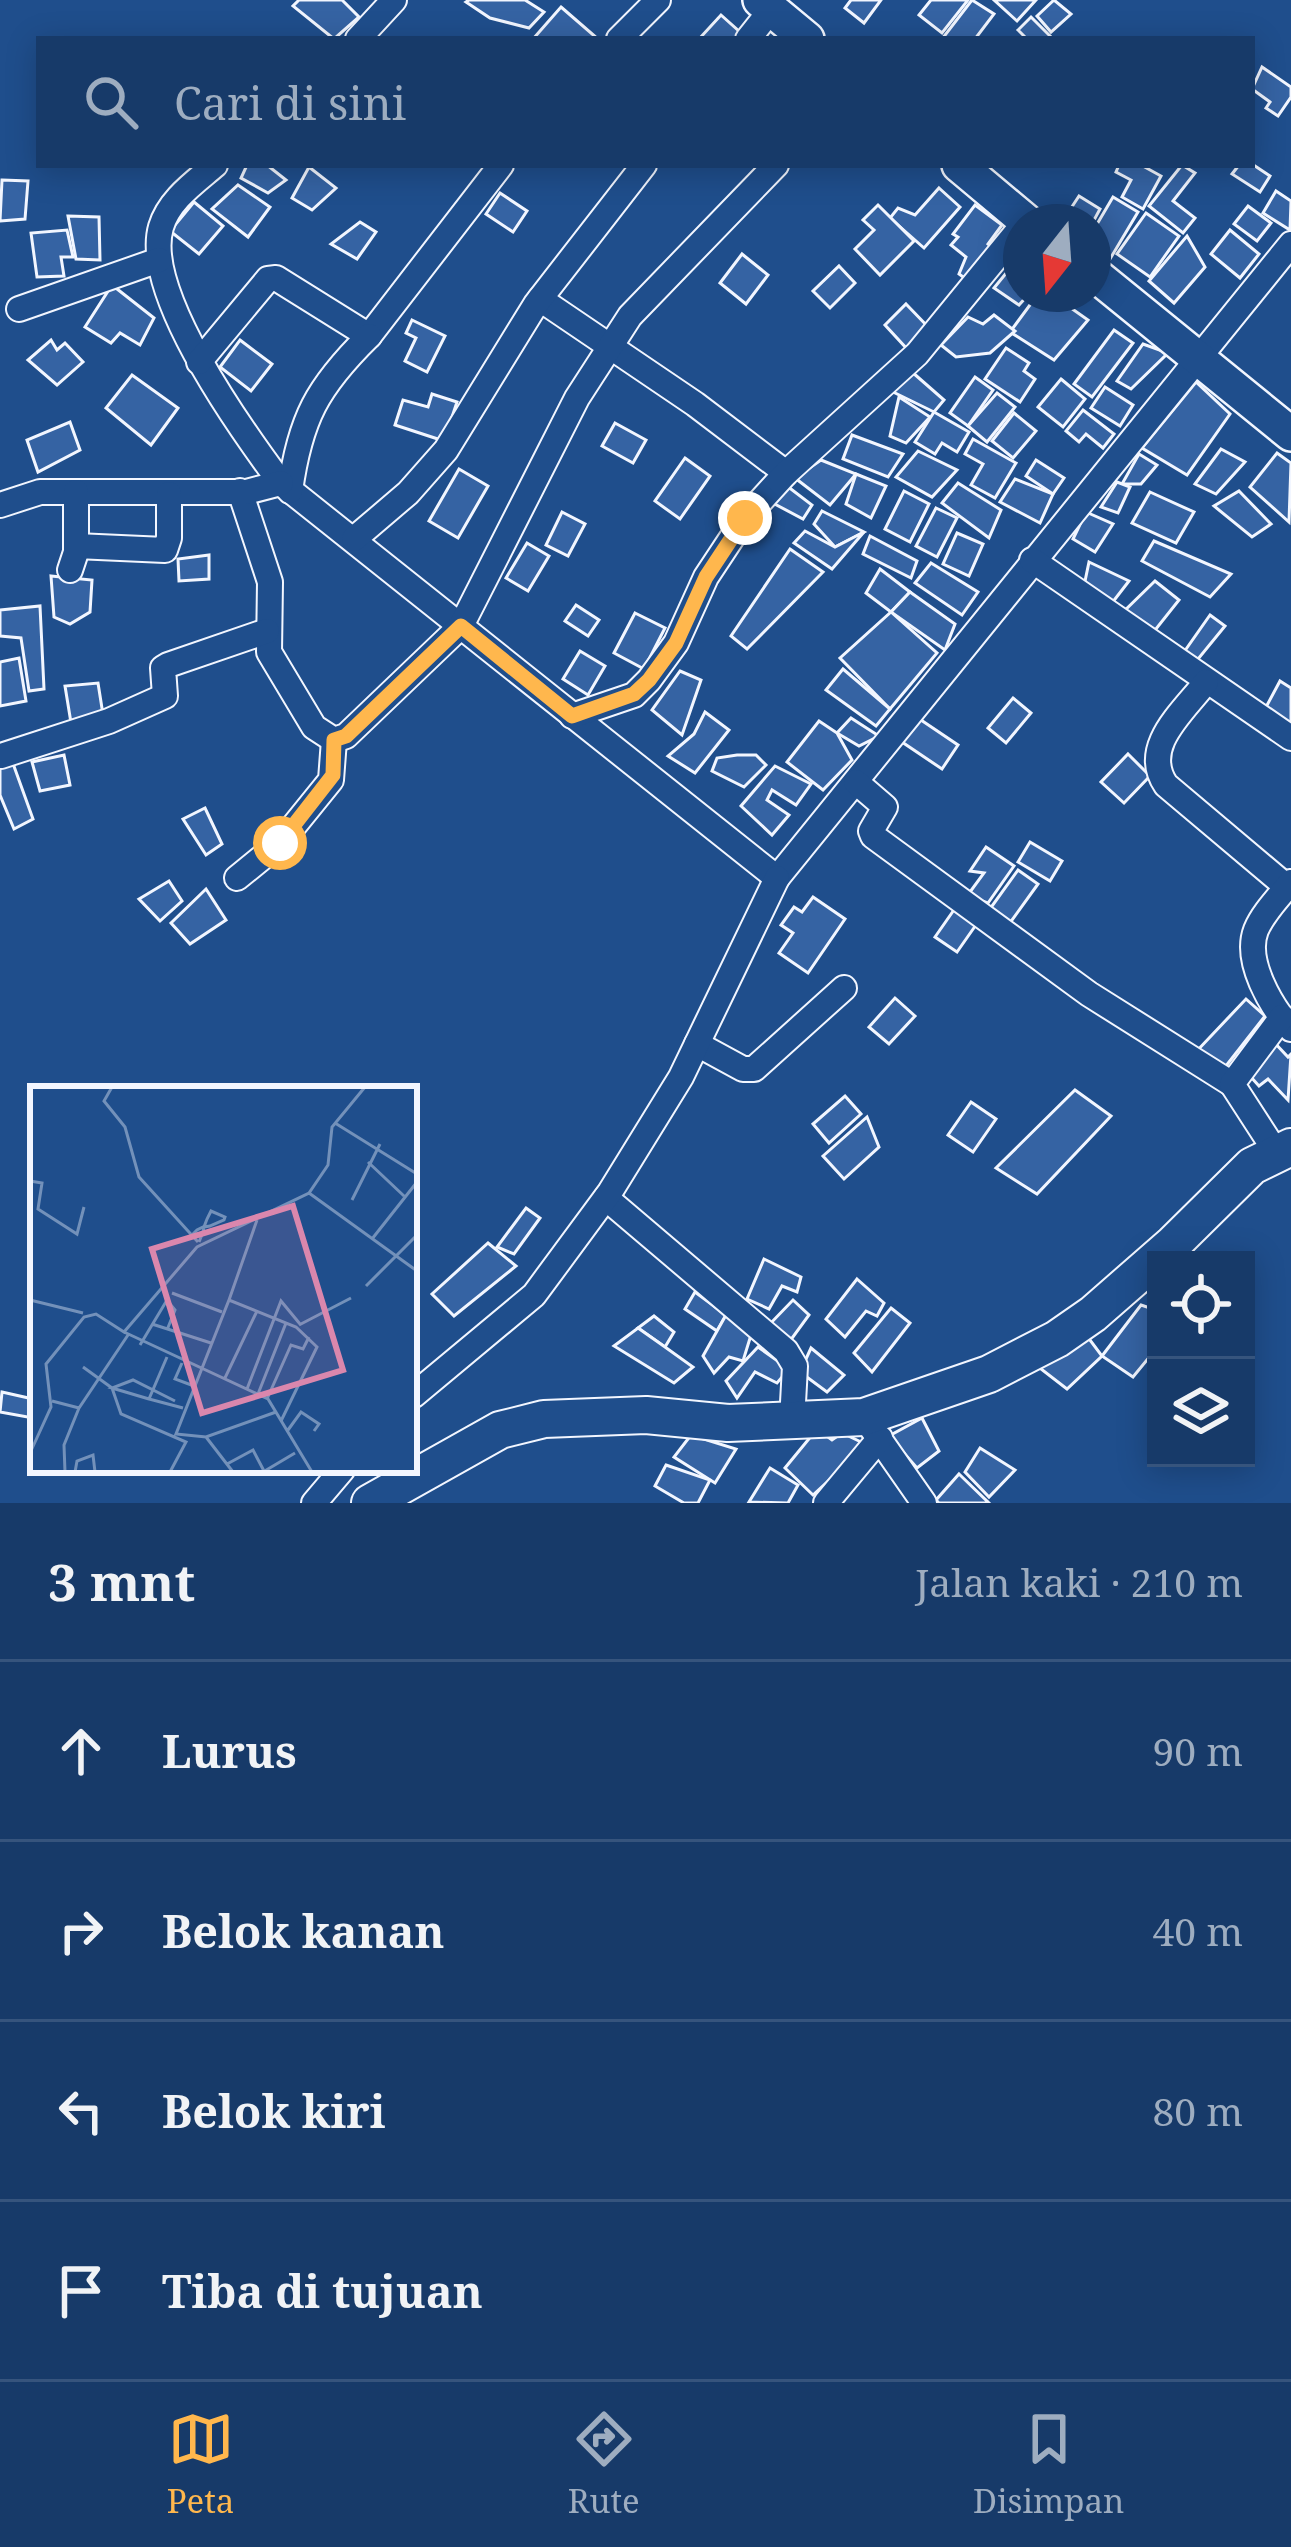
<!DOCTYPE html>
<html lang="id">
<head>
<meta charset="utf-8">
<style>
  body { margin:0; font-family:"Noto Serif",serif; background:#20416f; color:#f1f3f6 }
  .controls { position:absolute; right:36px; bottom:36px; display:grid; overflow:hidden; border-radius:0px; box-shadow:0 6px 30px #0003 }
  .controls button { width:108px; height:108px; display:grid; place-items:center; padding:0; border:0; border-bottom:3px solid #36547d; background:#173a69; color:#f1f3f6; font:60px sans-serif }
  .compass { position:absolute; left:1003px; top:204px; width:108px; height:108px; border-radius:50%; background:#173a69; box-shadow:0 6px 30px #0003; rotate:197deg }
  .stop { position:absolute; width:36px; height:36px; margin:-27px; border:9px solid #ffb74d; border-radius:50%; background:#fff }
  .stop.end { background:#ffb74d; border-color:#fff; box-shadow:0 3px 12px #0008 }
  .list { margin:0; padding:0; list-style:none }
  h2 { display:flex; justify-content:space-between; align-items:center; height:156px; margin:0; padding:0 48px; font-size:51px }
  h2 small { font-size:39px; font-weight:400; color:#9eadc0 }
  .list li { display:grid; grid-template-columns:78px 1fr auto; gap:36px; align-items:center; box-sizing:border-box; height:180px; padding:0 48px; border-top:3px solid #36547d }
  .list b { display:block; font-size:45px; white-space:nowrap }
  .list em { font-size:39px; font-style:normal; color:#9eadc0 }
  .icon { flex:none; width:66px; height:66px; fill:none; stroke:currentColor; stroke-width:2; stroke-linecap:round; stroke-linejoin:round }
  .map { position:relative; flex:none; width:1291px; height:1503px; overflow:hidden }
  .search { position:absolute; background:#173a69; box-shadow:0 6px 30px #0003; left:36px; right:36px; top:36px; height:132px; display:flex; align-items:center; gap:30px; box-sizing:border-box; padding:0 42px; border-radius:0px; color:#9eadc0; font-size:45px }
  .sheet { height:876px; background:#173a69 }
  nav { display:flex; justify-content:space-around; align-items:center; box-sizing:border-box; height:168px; border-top:3px solid #36547d; background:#173a69; font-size:33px; color:#9eadc0 }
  nav a { display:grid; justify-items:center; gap:6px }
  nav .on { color:#ffb74d }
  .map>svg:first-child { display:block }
  .building { fill:#3563a3; stroke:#f2f6ff; stroke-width:3 }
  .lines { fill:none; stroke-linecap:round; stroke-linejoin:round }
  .minor-casing { stroke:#f2f6ff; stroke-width:28 }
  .major-casing { stroke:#f2f6ff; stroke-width:38 }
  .highway-casing { stroke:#f2f6ff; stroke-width:40 }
  .minor { stroke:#1f4e8c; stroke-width:24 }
  .major { stroke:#1f4e8c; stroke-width:33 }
  .highway { stroke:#1f4e8c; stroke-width:36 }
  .route { stroke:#ffb74d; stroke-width:15 }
  .inset-road { fill:none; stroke:#7391ba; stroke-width:3 }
  .view { fill:#da87ad; fill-opacity:0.15; stroke:#da87ad; stroke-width:6 }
  .inset-edge { fill:none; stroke:#f2f6ff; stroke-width:6 }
</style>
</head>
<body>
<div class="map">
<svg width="1291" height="1503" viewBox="0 0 1291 1503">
  <rect width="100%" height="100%" fill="#1f4e8c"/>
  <g class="building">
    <path d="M299,0h43l17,17 -25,22 -41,-33z"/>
    <path d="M469,0h56l19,12 -15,16 -39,-10 -24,-16z"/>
    <path d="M851,0h30l-17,23 -19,-15z"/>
    <path d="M931,0h37l-26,33 -23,-18z"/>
    <path d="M972,0l22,14 -19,25h-33z"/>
    <path d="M994,0h42l-19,21z"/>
    <path d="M1054,0l17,14 -20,18 -14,-16z"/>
    <path d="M561,7l37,32h-65z"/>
    <path d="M721,15l20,18 -5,6h-37z"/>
    <path d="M1031,17l22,22h-26l-9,-9z"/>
    <path d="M1262,67l29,20v10l-13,19 -12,-8 4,-6 -18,-13z"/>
    <path d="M1252,164l18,12 -10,16 -28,-18 7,-9z"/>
    <path d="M247,165h20l19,15 -18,13 -27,-15z"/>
    <path d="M1119,165h22l20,11 -18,33 -21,-12 9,-17 -15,-8z"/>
    <path d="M1182,165l13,8 -22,28 22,17 -12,15 -34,-27z"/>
    <path d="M309,167l27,21 -24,22 -20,-12z"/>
    <path d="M2,180l26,1 -3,38 -25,2z"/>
    <path d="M238,185l32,22 -22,30 -36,-28z"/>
    <path d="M939,188l21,19 -36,41 -34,-30 8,-10 17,7z"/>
    <path d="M1276,191l15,10 -1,29 -27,-17z"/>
    <path d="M500,193l27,18 -14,21 -27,-18z"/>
    <path d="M1079,196l21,13 -7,13h-31z"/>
    <path d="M1113,197l25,15 -28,47 -17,-11v-17z"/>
    <path d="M194,202l29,24 -24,28 -29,-23z"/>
    <path d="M878,205l36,36 -34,34 -25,-26 19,-19 -11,-10z"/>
    <path d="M975,205l27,20 -14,19 7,6 -25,32 -11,-8 7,-17 -15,-12 7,-8 -5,-3z"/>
    <path d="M1248,206l23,17 -14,18 -23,-17z"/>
    <path d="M1146,213l33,23 -29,41 -33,-23z"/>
    <path d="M68,216l31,1 1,43 -24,-1z"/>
    <path d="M360,222l16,10 -19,27 -26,-15z"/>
    <path d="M67,230l6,27h-12l3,19 -27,1 -6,-44z"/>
    <path d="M1230,230l29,24 -19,24 -29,-24z"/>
    <path d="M1187,236l18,31 -31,36 -25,-22z"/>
    <path d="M742,254l26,21 -22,29 -26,-21z"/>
    <path d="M1021,255v39h8l-10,11 -25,-17z"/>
    <path d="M839,266l16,17 -25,25 -17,-17z"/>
    <path d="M112,285l42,33 -14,27 -20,-12 -9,10 -26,-16z"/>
    <path d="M1038,294h13l37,26 -34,40 -44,-28z"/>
    <path d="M906,304l25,26 -22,21 -24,-26z"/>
    <path d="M994,315l21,16 -25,22 -34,4 -15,-12 27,-28 15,7z"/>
    <path d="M412,320l33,16 -18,36 -22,-11 11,-23 -10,-5z"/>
    <path d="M1114,330l19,13 -41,54 -18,-13z"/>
    <path d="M51,340l6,10 8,-7 18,19 -26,23 -29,-25z"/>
    <path d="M240,340l32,24 -21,27 -31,-24z"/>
    <path d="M1143,344l25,9 -37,36 -14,-8z"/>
    <path d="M1006,348l23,15 -5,8 11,8 -15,23 -35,-23z"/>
    <path d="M912,372l32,28 -10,12 -45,-22z"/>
    <path d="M132,375l46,33 -27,37 -45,-37z"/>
    <path d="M975,377l18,13 -25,36 -18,-13z"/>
    <path d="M1061,379l24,20 -22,28 -25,-20z"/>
    <path d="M1196,382l34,32 -43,61 -45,-27z"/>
    <path d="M1105,387l28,18 -13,21 -29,-18z"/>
    <path d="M997,393l18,14 -28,35 -19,-16z"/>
    <path d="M432,394l25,8 -13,39 -49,-16 8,-25 25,7z"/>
    <path d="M899,397l31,20 -24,26 -16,-7z"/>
    <path d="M1083,410l31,24 -11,14 -17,-14 -7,8 -13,-11z"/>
    <path d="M934,412l35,20 -12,20 -15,-9 -7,11 -20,-12z"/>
    <path d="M1014,413l22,18 -23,27 -21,-17z"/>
    <path d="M70,422l10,28 -42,22 -11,-32z"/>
    <path d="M615,423l31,17 -13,23 -31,-17z"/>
    <path d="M852,435l51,19 -15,23 -45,-18z"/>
    <path d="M973,439l43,24 -21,35 -24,-13 12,-21 -18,-10z"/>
    <path d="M1221,449l24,13 -29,32 -21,-10z"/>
    <path d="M918,451l39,19 -25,27 -36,-20z"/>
    <path d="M1277,453l14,10 -2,59 -39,-35z"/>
    <path d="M1139,454l18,11 -16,19h-19z"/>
    <path d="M685,458l25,18 -30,43 -25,-18z"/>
    <path d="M821,460l35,14 -26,31 -35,-27z"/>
    <path d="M1036,460l28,18 -11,16 -27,-18z"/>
    <path d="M459,469l29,17 -30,52 -29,-17z"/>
    <path d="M856,474l30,12 -15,32 -25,-14z"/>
    <path d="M1015,479l38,15 -13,29 -40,-21z"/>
    <path d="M1117,482l13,5 -12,26 -17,-6z"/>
    <path d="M958,483l43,27 -12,28 -47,-35z"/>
    <path d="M787,486l25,19 -9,14 -34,-18z"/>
    <path d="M904,491l25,13 -19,38 -25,-13z"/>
    <path d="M1239,491l32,33 -19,13 -38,-31z"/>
    <path d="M1150,492l44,20 -18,31 -44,-20z"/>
    <path d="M936,508l21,10 -20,39 -21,-11z"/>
    <path d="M822,511l42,21 -29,15 -21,-23z"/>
    <path d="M562,512l23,12 -17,32 -22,-11z"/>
    <path d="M1086,512l27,12 -18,28 -22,-13z"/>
    <path d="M805,531l30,16 29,-15 -32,37 -38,-26z"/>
    <path d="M957,533l26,11 -14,32 -26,-12z"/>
    <path d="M870,536l47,25 -6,17 -48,-24z"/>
    <path d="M1154,541l77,33 -21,23 -68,-36z"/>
    <path d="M527,543l22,13 -21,35 -22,-13z"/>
    <path d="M790,549l33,23 -76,77 -16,-13z"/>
    <path d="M209,555v24l-30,2 -1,-22z"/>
    <path d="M1089,562l40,19 -17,22 -28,-17z"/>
    <path d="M931,563l47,29 -16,23 -47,-32z"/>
    <path d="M880,569l30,23 -19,20 -25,-19z"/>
    <path d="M51,576l41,4 -2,32 -20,12 -16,-7z"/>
    <path d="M1155,581l24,19 -27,34 -36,-15z"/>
    <path d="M910,592l45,32 -10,26 -54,-38z"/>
    <path d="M576,605l23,15 -11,16 -23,-15z"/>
    <path d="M40,606l4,83 -15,2 -8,-53 -21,-2v-26z"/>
    <path d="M891,612l46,41 -47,56 -50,-51z"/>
    <path d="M635,613l30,15 -21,41 -30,-16z"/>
    <path d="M1210,615l15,11 -31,38 -17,-2z"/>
    <path d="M580,651l25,15 -17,29 -25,-16z"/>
    <path d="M19,658l7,43 -26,5v-44z"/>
    <path d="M843,669l47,40 -14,17 -50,-36z"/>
    <path d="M680,671l21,9 -19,55 -30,-25z"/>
    <path d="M1280,681l11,7v37l-26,-16z"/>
    <path d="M98,683l6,38 -32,8 -7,-43z"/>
    <path d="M1013,698l18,15 -25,30 -18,-15z"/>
    <path d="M705,712l24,18 -34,43 -27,-17 26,-22z"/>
    <path d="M851,718l28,18 -20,10 -22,-13z"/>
    <path d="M918,718l40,27 -16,24 -40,-27z"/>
    <path d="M819,721l18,12 15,27 -29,30 -36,-28z"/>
    <path d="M1128,754l22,22 -26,27 -23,-21z"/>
    <path d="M64,755l6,30 -30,6 -8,-29z"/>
    <path d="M737,755h19l10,10 -22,22 -32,-16 5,-13z"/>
    <path d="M11,758l22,61 -19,10 -14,-34v-32z"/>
    <path d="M775,766l36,18 -15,21 -24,-15 -5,10 22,15 -17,20 -31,-29z"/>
    <path d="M205,808l17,36 -16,11 -23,-36z"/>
    <path d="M1030,842l32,19 -12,20 -32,-19z"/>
    <path d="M986,847l28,19 -26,37 -21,-7 17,-23 -14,-2z"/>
    <path d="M1018,870l20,14 -31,43 -20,-14z"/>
    <path d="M169,881l13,20 -22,20 -21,-22z"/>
    <path d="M206,889l20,31 -36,24 -19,-21z"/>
    <path d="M813,897l32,22 -37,54 -29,-20 14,-20 -12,-8 13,-18 8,5z"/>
    <path d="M956,907l22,15 -21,30 -22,-15z"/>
    <path d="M895,998l20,18 -26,28 -20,-17z"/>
    <path d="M1246,999l19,17 -43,55 -29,-16z"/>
    <path d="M1272,1040l16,17 3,-3 -3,46 -20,-21 -9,7 -17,-19z"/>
    <path d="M1075,1090l36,26 -74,78 -41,-26z"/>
    <path d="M845,1096l16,18 -32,29 -16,-19z"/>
    <path d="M971,1102l25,17 -23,33 -25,-17z"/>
    <path d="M867,1117l12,30 -35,32 -21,-23z"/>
    <path d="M526,1208l14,10 -26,36 -17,-7z"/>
    <path d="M488,1243l28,23 -62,50 -22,-22z"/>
    <path d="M764,1259l37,18 -4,15 -15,-6 -13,23 -22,-10z"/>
    <path d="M857,1279l27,24 -7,13 -11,-5 -21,26 -19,-18z"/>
    <path d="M695,1292l31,23 -9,16 -32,-22z"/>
    <path d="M793,1300l16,15 -19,26 -24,-13z"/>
    <path d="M1141,1305l15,5v39l-23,28 -31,-21z"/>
    <path d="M891,1308l19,15 -38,49 -18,-19z"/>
    <path d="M726,1315l25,20 -8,26 -14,-4 -15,16 -11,-17z"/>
    <path d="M654,1316l20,16 -9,15 -27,-19z"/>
    <path d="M1078,1324l24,32 -35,33 -35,-27z"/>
    <path d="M638,1328l27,19 28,20 -19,16 -60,-37z"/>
    <path d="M758,1347l31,22 -12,14 -22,-11 -18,26 -11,-17z"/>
    <path d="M811,1348l33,27 -17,17 -27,-20z"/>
    <path d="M2,1392l31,7v19l-33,-6z"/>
    <path d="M922,1418l17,33 -22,17 -28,-32z"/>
    <path d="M817,1429l15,11 10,-7 19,9 -22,29 -26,24 -28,-27z"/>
    <path d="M691,1435l45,14 -21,34 -41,-26z"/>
    <path d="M980,1448l35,22 -26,27 -24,-25z"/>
    <path d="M666,1465l44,15 -12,23h-14l-29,-17z"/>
    <path d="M770,1468l28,17 -10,18 -39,-1z"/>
    <path d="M959,1474l30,29h-50l-3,-3z"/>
  </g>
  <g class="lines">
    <defs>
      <g id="minor">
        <path d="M358,39l36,-39"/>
        <path d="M619,39l39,-39"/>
        <path d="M748,39l23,-29"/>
        <path d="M215,165c-21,18 -46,35 -54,62 -19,65 82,205 120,256l496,395 514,-634"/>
        <path d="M540,299l155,105 91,69"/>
        <path d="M19,309l140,-49"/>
        <path d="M199,362l69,-83 8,-1 93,58 132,-171"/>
        <path d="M240,491l30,91 -1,70 45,75 20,13 12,-4 115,-110 116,-228 53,-82 146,-151"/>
        <path d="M290,491c10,-72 27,-104 79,-155"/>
        <path d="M0,505l40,-13h206l35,-9"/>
        <path d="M354,539l54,-46 38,-43 90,-146 108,-139"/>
        <path d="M76,546l89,4 4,-12v-44"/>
        <path d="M1032,560l259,178"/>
        <path d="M70,570l6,-18v-60"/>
        <path d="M1206,682c-23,30 -66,65 -40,103l121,102"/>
        <path d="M572,716l62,-21 15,-15 27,-37 30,-66 39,-59 41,-45 131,-119 104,-127"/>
        <path d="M1,756l108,-35 56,-25 -2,-28 5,-3 99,-34"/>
        <path d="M856,782l29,25 -14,24 2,5 216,158 143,90"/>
        <path d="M237,878l43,-35 51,-63 3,-40"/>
        <path d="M1291,882c-12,15 -28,31 -35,48 -12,31 15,76 35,99"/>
        <path d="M697,1044l46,25h11l90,-81"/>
        <path d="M1276,1152l-44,-68 50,-67"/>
        <path d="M606,1198l180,153 9,15 -3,55"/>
        <path d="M414,1395l120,-100 76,-103 71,-115 96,-199"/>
        <path d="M864,1417l60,86"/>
        <path d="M314,1503l28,-33"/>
        <path d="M826,1503l54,-65"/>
      </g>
      <g id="major">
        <path d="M760,0l47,39"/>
        <path d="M959,165l68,57"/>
        <path d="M1093,273l198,161"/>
      </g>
      <path id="highway" d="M370,1503l130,-73 44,-11 102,-4 82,8 136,-6 125,-43 68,-35 36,-25 80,-70 79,-78 39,-19"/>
    </defs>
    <use href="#minor" class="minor-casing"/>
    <use href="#major" class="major-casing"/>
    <use href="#highway" class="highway-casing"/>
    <use href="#minor" class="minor"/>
    <use href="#major" class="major"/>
    <use href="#highway" class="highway"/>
  </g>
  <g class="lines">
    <path class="route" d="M280,843l53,-68 1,-35 12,-4 115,-110 111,90 62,-22 15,-14 27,-37 30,-66 39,-59"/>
  </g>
  <g transform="translate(30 1086)">
    <rect width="387" height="387" fill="#1f4e8c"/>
    <path class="inset-road" d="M82,1l-8,14 21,26 14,50 59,65M305,37l82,51M338,76l36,34M0,95l12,2 -4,26 39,25 7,-27M279,107l108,78M322,114l28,-56M161,150l6,-6 6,-3h1l6,-1 2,-1 12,-5 1,-3 -14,-6 -4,8 -3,8 -1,5 -4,10M342,153l45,-57M336,200l51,-51M142,207l50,19M0,214l53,13M199,214l28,-80M122,238l59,19M269,239l52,-27M94,246l144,67 44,73M110,259l27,-45 8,10 -8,20M137,271l-18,42 34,9M152,277l-7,16 19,7M53,281l29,21 9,26 65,28 -16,30M194,294l33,-69M217,303l34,-88 19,23M228,308l28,-71M119,313l-37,-11 21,-8 42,21M237,313l24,-54 12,4 6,-12M22,315l27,7 49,-73M246,326l-70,25 -30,-3 53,-134 67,27 21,20 -36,74M258,344l13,-18 18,12 -5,7M176,351l27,35M0,367l21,-46 -5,-43 38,-47 12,-3 28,18 73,-85 112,-54 19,-28 4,-38 33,-40M197,378l26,-14 11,21M35,386l-1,-27 15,-37M45,386l2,-11 16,-6 2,17M233,386l32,-19"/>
    <path class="view" d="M263,120l50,164 -141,43 -50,-164z"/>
    <rect width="387" height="387" class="inset-edge"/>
  </g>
</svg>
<div class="controls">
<button><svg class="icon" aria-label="locate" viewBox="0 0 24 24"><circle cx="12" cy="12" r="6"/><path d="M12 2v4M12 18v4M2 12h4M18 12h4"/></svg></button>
<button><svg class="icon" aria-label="layers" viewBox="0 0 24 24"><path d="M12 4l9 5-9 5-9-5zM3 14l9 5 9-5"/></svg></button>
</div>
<svg class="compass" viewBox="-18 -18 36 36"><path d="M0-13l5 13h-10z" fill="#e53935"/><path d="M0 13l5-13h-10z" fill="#9eadc0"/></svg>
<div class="stop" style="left:280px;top:843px"></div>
<div class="stop end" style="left:745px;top:518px"></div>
<div class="search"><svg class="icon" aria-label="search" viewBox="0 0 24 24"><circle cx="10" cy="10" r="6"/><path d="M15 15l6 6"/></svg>Cari di sini</div>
</div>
<section class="sheet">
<h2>3 mnt<small>Jalan kaki · 210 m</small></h2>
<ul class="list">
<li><svg class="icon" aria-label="ahead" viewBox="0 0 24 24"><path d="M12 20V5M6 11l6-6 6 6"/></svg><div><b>Lurus</b></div><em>90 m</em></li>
<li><svg class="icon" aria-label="right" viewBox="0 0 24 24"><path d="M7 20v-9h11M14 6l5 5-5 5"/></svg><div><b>Belok kanan</b></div><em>40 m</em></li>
<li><svg class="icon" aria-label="left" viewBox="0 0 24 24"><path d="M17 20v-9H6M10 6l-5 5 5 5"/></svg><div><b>Belok kiri</b></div><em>80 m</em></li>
<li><svg class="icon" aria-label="arrive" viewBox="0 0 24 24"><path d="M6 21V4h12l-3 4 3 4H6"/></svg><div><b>Tiba di tujuan</b></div></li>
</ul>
</section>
<nav>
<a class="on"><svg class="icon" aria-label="map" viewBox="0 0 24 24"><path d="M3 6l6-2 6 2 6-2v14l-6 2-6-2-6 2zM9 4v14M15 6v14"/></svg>Peta</a>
<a><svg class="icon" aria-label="directions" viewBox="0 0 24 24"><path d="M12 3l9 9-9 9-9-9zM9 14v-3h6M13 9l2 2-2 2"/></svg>Rute</a>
<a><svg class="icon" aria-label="saved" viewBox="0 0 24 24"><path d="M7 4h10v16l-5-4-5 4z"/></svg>Disimpan</a>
</nav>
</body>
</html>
